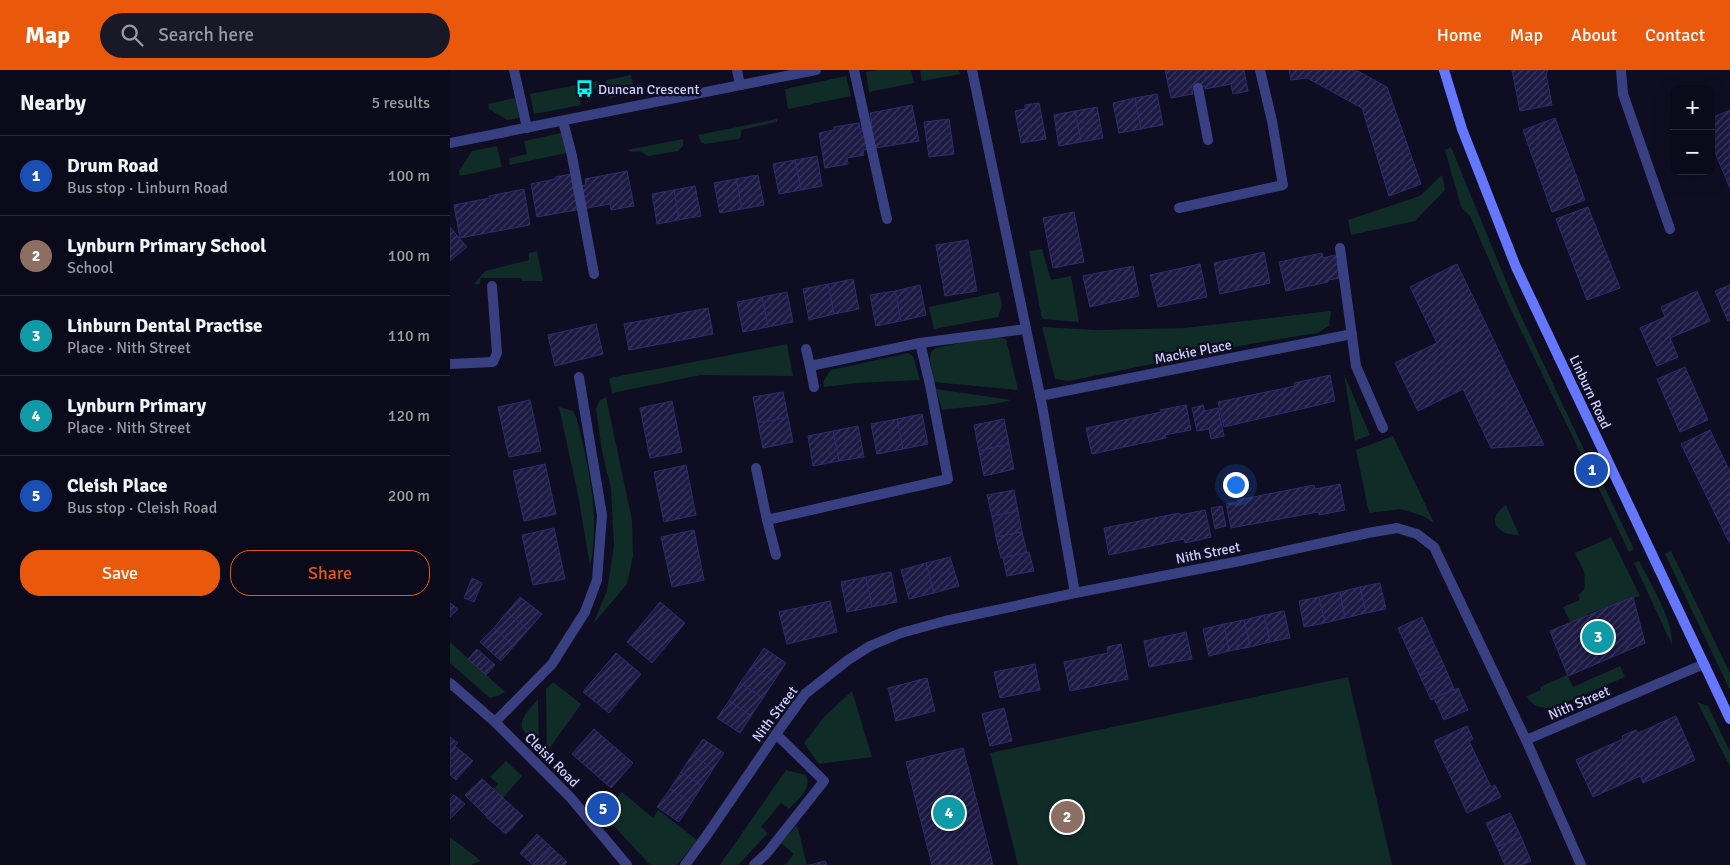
<!DOCTYPE html>
<html lang="en">
<head>
<meta charset="utf-8">
<style>
  body { margin:0; font-family:Signika,sans-serif; background:#181827; color:#f1f3f6 }
  .controls { position:absolute; right:15px; top:15px; display:grid; overflow:hidden; border-radius:10px; box-shadow:0 5px 20px #0002 }
  .controls button { width:45px; height:45px; display:grid; place-items:center; padding:0; border:0; border-bottom:1px solid #2a2b39; background:#0a0a1a; color:#f1f3f6; font:25px sans-serif }
  .you { position:absolute; left:785px; top:414px; width:18px; height:18px; margin:-12px; border:4px solid #fff; border-radius:50%; background:#1a73e8; box-shadow:0 0 0 8px #1a73e833 }
  .badge { display:grid; place-items:center; width:32px; height:32px; border-radius:50%; background:#ea580c; color:#fff; font-size:16px; font-weight:700 }
  .pin { position:absolute; translate:-50% -50%; border:2px solid #fff; box-shadow:0 1px 5px #0006 }
  .list { margin:0; padding:0; list-style:none }
  h2 { display:flex; justify-content:space-between; align-items:center; height:65px; margin:0; padding:0 20px; font-size:21px }
  h2 small { font-size:16px; font-weight:400; color:#999aa2 }
  .list li { display:grid; grid-template-columns:32px 1fr auto; gap:15px; align-items:center; box-sizing:border-box; height:80px; padding:0 20px; border-top:1px solid #2a2b39 }
  .list b { display:block; font-size:19px; white-space:nowrap }
  .list p { margin:0; font-size:16px; white-space:nowrap; color:#999aa2 }
  .list em { font-size:16px; font-style:normal; color:#999aa2 }
  .actions { display:flex; gap:10px; padding:15px 20px }
  .actions a { flex:1; padding:11px 0; border:1px solid #ea580c; border-radius:20px; text-align:center; font-size:18px; color:#ea580c }
  .actions .main { background:#ea580c; color:#fff }
  .icon { flex:none; width:28px; height:28px; fill:none; stroke:currentColor; stroke-width:2; stroke-linecap:round; stroke-linejoin:round }
  .map { position:relative; flex:none; width:1280px; height:795px; overflow:hidden }
  header { display:flex; align-items:center; gap:30px; box-sizing:border-box; height:70px; padding:0 25px; background:#ea580c; color:#fff }
  header strong { font-size:24px }
  nav { display:flex; gap:28px; margin-inline-start:auto; font-size:18px }
  .search { width:350px; height:45px; background:#181827; display:flex; align-items:center; gap:12px; box-sizing:border-box; padding:0 18px; border-radius:28px; color:#999aa2; font-size:19px }
  main { display:flex }
  aside { flex:1; background:#0a0a1a }
  .map>svg:first-child { display:block }
  .green { fill:#102c27 }
  .building { fill:url(#building-hatch); stroke:#2f2b6f }
  .lines { fill:none; stroke-linecap:round; stroke-linejoin:round }
  .lane { stroke:#384081; stroke-width:10 }
  .street { stroke:#384081; stroke-width:10 }
  .secondary { stroke:#6577ff; stroke-width:10 }
  .labels { text-anchor:middle; dominant-baseline:central; stroke-width:5; stroke-linejoin:round; paint-order:stroke }
  .poi-label { font-size:14px; fill:#cecfff; stroke:#0e0d22; text-anchor:start }
  .street-label { font-size:14px; fill:#cecfff; stroke:#0e0d22 }
</style>
</head>
<body>
<header>
<strong>Map</strong>
<div class="search"><svg class="icon" aria-label="search" viewBox="0 0 24 24"><circle cx="10" cy="10" r="6"/><path d="M15 15l6 6"/></svg>Search here</div>
<nav><a>Home</a><a>Map</a><a>About</a><a>Contact</a></nav>
</header>
<main>
<aside>
<h2>Nearby<small>5 results</small></h2>
<ul class="list">
<li><span class="badge" style="background:#1a4fb4">1</span><div><b>Drum Road</b><p>Bus stop · Linburn Road</p></div><em>100 m</em></li>
<li><span class="badge" style="background:#8d6e63">2</span><div><b>Lynburn Primary School</b><p>School</p></div><em>100 m</em></li>
<li><span class="badge" style="background:#0f9aa8">3</span><div><b>Linburn Dental Practise</b><p>Place · Nith Street</p></div><em>110 m</em></li>
<li><span class="badge" style="background:#0f9aa8">4</span><div><b>Lynburn Primary</b><p>Place · Nith Street</p></div><em>120 m</em></li>
<li><span class="badge" style="background:#1a4fb4">5</span><div><b>Cleish Place</b><p>Bus stop · Cleish Road</p></div><em>200 m</em></li>
</ul>
<div class="actions"><a class="main">Save</a><a>Share</a></div>
</aside>
<div class="map">
<svg width="1280" height="795" viewBox="0 0 1280 795">
  <defs>
    <pattern id="building-hatch" width="6" height="6" patternUnits="userSpaceOnUse" patternTransform="scale(1.25)"><rect width="6" height="6" fill="#1c1943"/><path d="M-1 1l2-2M0 6l6-6M5 7l2-2" fill="none" stroke="#3c395f"/></pattern>
  </defs>
  <rect width="100%" height="100%" fill="#0e0d22"/>
  <g class="green">
    <path d="M429,0h32l3,13 -45,9 -3,-20z"/>
    <path d="M470,0h38l3,4 -39,7z"/>
    <path d="M181,5l4,18 -25,5 -4,-18z"/>
    <path d="M396,6l5,20 -63,13 -3,-20z"/>
    <path d="M148,11l1,7 -20,4 2,13 -47,9 -4,-20z"/>
    <path d="M65,28l4,20 -12,2 -18,-11 -1,-5z"/>
    <path d="M327,49v3l-36,8v7l-3,2 -33,5 -4,-2 -3,-7z"/>
    <path d="M111,63l5,20 -56,12 -1,-7 18,-4 -3,-13z"/>
    <path d="M233,69v7l-5,5 -30,5 -8,-5 -9,1 -4,-2z"/>
    <path d="M47,76l5,21 -42,9 -1,-5 13,-20z"/>
    <path d="M1001,77l64,156 70,149 -4,2 -72,-148 -39,-90 -9,-9 -16,-57z"/>
    <path d="M992,105l3,15 -30,31 -64,14 -3,-15 72,-24z"/>
    <path d="M592,179l9,31 20,-4 8,46 -37,-3 -13,-68z"/>
    <path d="M87,181l6,30h-21l-2,-3h-39l-1,6h-6l11,-13 44,-11v-7z"/>
    <path d="M549,222l3,13 -4,12 -64,12 -5,-22z"/>
    <path d="M881,241l-2,15 -12,7 -67,11 -181,37 -14,-2 -13,-52 54,3 89,-2z"/>
    <path d="M543,266l13,3 12,51 -84,-8 -4,-22 1,-8 5,-4z"/>
    <path d="M337,274l6,32 -92,-1 -89,18 -3,-15z"/>
    <path d="M458,283l5,3 7,24 -62,3 -34,4 -1,-5 8,-12z"/>
    <path d="M894,304l26,61 -15,6z"/>
    <path d="M486,319l75,11c-23,7 -46,6 -69,10z"/>
    <path d="M156,327l26,123 1,36 -6,28 -34,40 14,-33 7,-45 -3,-57 -9,-38 -6,-42 4,-9z"/>
    <path d="M109,337l14,4 4,8c11,47 24,98 13,147l-12,-71z"/>
    <path d="M943,366l41,87 -11,-7 -22,-7 -32,4 -13,-63z"/>
    <path d="M1150,408l34,71 -5,3 -34,-71z"/>
    <path d="M1056,435l13,30c-21,0 -35,-15 -13,-30z"/>
    <path d="M1161,467l29,59 -53,18 2,6 -17,5 -9,-18 17,-7 -2,-5 6,-5c3,-19 -2,-21 -9,-37z"/>
    <path d="M1221,481l59,122v17l-65,-136z"/>
    <path d="M1189,491c11,21 35,61 33,84l-38,-82z"/>
    <path d="M0,572l55,50 -7,4 -8,2 -40,-35z"/>
    <path d="M1170,596l5,11 -73,31c-11,0 -20,-1 -25,-12l14,-6 -1,-3 27,-12 6,12z"/>
    <path d="M898,607l44,188h-374l-28,-112z"/>
    <path d="M103,612l28,22 -34,48 -1,-63z"/>
    <path d="M402,621l20,66 -53,7 -15,-21 20,-26z"/>
    <path d="M88,629l1,44c-5,-4 -13,-8 -16,-13 -6,-11 9,-23 15,-31z"/>
    <path d="M1247,632l11,4 22,46v14z"/>
    <path d="M56,691l16,15 -19,22 -10,-9 5,-5 -8,-7z"/>
    <path d="M336,700l20,5c6,15 -8,24 -17,34l-8,-6 -20,24 7,6 -30,32h-18z"/>
    <path d="M172,722l31,26 5,-8 39,30 -20,25h-27l-49,-53z"/>
    <path d="M347,755l10,40h-22l9,-11 -13,-11z"/>
    <path d="M0,767l31,24 -11,4h-20z"/>
  </g>
  <g class="building">
    <path d="M715,0h79l4,21 -15,3 -2,-10 -26,5v-3l-13,3 1,5 -22,4z"/>
    <path d="M839,0h67l31,17 34,97 -32,12 -27,-88 -55,-30 -16,2z"/>
    <path d="M1062,0h36l-2,4 6,31 -32,6z"/>
    <path d="M707,24l6,31 -22,4 -6,-31z"/>
    <path d="M685,28l6,31 -22,4 -6,-30z"/>
    <path d="M589,33l7,36 -25,4 -6,-32 10,-2v-4z"/>
    <path d="M462,35l7,36 -56,9 1,5 -17,3 1,6 -23,4 -6,-35 15,-3v-3l25,-4 1,6 12,-2 -2,-14z"/>
    <path d="M647,37l6,31 -22,4 -6,-31z"/>
    <path d="M1280,40v78l-19,-45v-25z"/>
    <path d="M625,41l6,31 -22,4 -5,-31z"/>
    <path d="M1105,48l30,82 -33,12 -29,-82z"/>
    <path d="M499,49l5,35 -25,3 -5,-35z"/>
    <path d="M367,86l5,30 -21,4 -6,-30z"/>
    <path d="M345,90l6,30 -22,4 -6,-30z"/>
    <path d="M177,101l7,35 -23,4 -1,-6 -73,13 -6,-33 24,-5v-2l17,-3 2,13 12,-2 -1,-6z"/>
    <path d="M308,105l6,30 -22,4 -6,-30z"/>
    <path d="M286,109l6,30 -22,4 -6,-30z"/>
    <path d="M245,116l6,30 -22,4 -5,-30z"/>
    <path d="M74,119l6,36 -70,13 -6,-33 36,-7 -1,-2z"/>
    <path d="M224,120l5,30 -22,4 -5,-30z"/>
    <path d="M1138,137l32,81 -33,12 -31,-81z"/>
    <path d="M624,142l10,50 -31,6 -10,-50z"/>
    <path d="M0,157l17,20 -17,14z"/>
    <path d="M518,170l9,51 -32,5 -9,-51z"/>
    <path d="M814,182l6,31 -50,11 -6,-31z"/>
    <path d="M872,183l1,5 12,-3 5,23 -12,2v2l-42,9 -7,-29z"/>
    <path d="M750,194l7,33 -49,10 -8,-32z"/>
    <path d="M1007,194l87,181 -53,3 -28,-59 -45,22 -23,-48 42,-20 -27,-56z"/>
    <path d="M683,196l6,30 -49,11 -7,-31z"/>
    <path d="M403,209l6,30 -25,5 -6,-30z"/>
    <path d="M378,214l6,30 -25,6 -6,-31z"/>
    <path d="M470,215l6,30 -25,6 -6,-30z"/>
    <path d="M1280,215v35l-2,1 -13,-30z"/>
    <path d="M445,221l6,30 -25,5 -6,-31z"/>
    <path d="M1247,221l13,30 -40,17 8,19 -21,9 -17,-38 25,-11 -4,-10z"/>
    <path d="M337,222l6,30 -25,5 -6,-30z"/>
    <path d="M312,227l6,30 -25,5 -6,-30z"/>
    <path d="M258,238l5,26 -84,16 -5,-26z"/>
    <path d="M146,254l7,30 -48,12 -7,-31z"/>
    <path d="M1235,297l23,53 -28,12 -23,-53z"/>
    <path d="M880,305l5,26 -111,26 -6,-25 77,-16 -1,-3z"/>
    <path d="M333,322l5,25 -30,6 -5,-26z"/>
    <path d="M80,330l11,51 -32,6 -11,-50z"/>
    <path d="M222,331l10,51 -32,6 -10,-50z"/>
    <path d="M736,335l5,25 -26,5 1,3 -74,16 -6,-26 75,-16 -1,-2z"/>
    <path d="M753,335l2,6 13,-3 6,28 -13,3 -2,-10 -12,2 -5,-23z"/>
    <path d="M472,344l6,30 -25,5 -6,-30z"/>
    <path d="M338,347l5,25 -30,6 -5,-25z"/>
    <path d="M447,349l6,30 -26,5 -6,-30z"/>
    <path d="M554,349l5,25 -30,7 -5,-26z"/>
    <path d="M408,356l6,31 -25,4 -6,-30z"/>
    <path d="M1260,360l20,42v70h-1l-48,-98z"/>
    <path d="M383,361l6,30 -26,5 -5,-30z"/>
    <path d="M559,374l5,25 -30,7 -5,-25z"/>
    <path d="M95,394l11,50 -32,7 -11,-50z"/>
    <path d="M236,395l10,50 -32,7 -10,-50z"/>
    <path d="M890,414l5,26 -26,5 -1,-3 -87,16 -5,-24 12,-2v-2l76,-15 1,4z"/>
    <path d="M564,420l4,21 -26,5 -5,-21z"/>
    <path d="M772,436l4,20 -11,3 -4,-21z"/>
    <path d="M755,440l6,27 -26,6 -1,-4 -75,16 -5,-27 75,-15 1,2z"/>
    <path d="M568,441l4,21 -26,5 -4,-21z"/>
    <path d="M104,458l11,51 -32,6 -11,-50z"/>
    <path d="M244,460l10,50 -32,7 -11,-50z"/>
    <path d="M572,462l5,21 -26,5 -5,-21z"/>
    <path d="M579,482l5,19 -27,5 -4,-18z"/>
    <path d="M500,487l9,29 -25,7 -8,-30z"/>
    <path d="M476,493l8,30 -25,6 -8,-29z"/>
    <path d="M441,502l6,30 -25,5 -6,-30z"/>
    <path d="M416,507l6,30 -25,5 -6,-30z"/>
    <path d="M22,508l10,5 -8,19 -10,-4z"/>
    <path d="M930,513l6,26 -20,4 -6,-26z"/>
    <path d="M910,517l6,26 -21,5 -5,-26z"/>
    <path d="M890,522l5,26 -20,5 -6,-26z"/>
    <path d="M70,527l22,17 -14,16 -21,-18z"/>
    <path d="M869,527l6,26 -21,4 -5,-26z"/>
    <path d="M1183,527l12,46 -77,33 -18,-45z"/>
    <path d="M380,531l7,31 -50,12 -8,-32z"/>
    <path d="M210,532l25,21 -33,40 -25,-21z"/>
    <path d="M0,533l8,6 -8,8z"/>
    <path d="M834,541l6,27 -20,4 -6,-27z"/>
    <path d="M57,542l21,18 -14,16 -20,-18z"/>
    <path d="M814,545l6,27 -20,5 -6,-27z"/>
    <path d="M972,547l11,25 -24,10 -11,-24z"/>
    <path d="M794,550l6,27 -21,4 -5,-27z"/>
    <path d="M774,554l5,27 -20,5 -6,-27z"/>
    <path d="M44,558l20,18 -13,15 -21,-19z"/>
    <path d="M736,562l6,27 -43,8 -5,-26z"/>
    <path d="M983,572l11,23 -24,11 -11,-24z"/>
    <path d="M671,574l7,35 -58,12 -6,-29 44,-9 -1,-6z"/>
    <path d="M314,578l22,15 -12,18 -22,-15z"/>
    <path d="M27,579l18,16 -9,10 -18,-16z"/>
    <path d="M166,583l25,21 -32,39 -26,-21z"/>
    <path d="M585,594l5,26 -40,8 -6,-26z"/>
    <path d="M994,595l10,24 -23,11 -11,-24z"/>
    <path d="M302,596l22,15 -11,17 -23,-15z"/>
    <path d="M477,608l8,33 -39,10 -8,-33z"/>
    <path d="M290,613l23,15 -12,18 -22,-15z"/>
    <path d="M1008,618l10,22 -24,10 -10,-22z"/>
    <path d="M279,631l22,15 -11,17 -23,-15z"/>
    <path d="M554,638l8,33 -22,5 -8,-32z"/>
    <path d="M1226,646l19,44 -52,23 -3,-7 -47,21 -17,-37 47,-21 -1,-3 14,-6 2,3z"/>
    <path d="M1017,656l6,13 -4,2 22,46 4,-2 6,12 -34,16 -33,-72z"/>
    <path d="M144,659l39,34 -22,25 -39,-34z"/>
    <path d="M0,667l8,6 -8,8z"/>
    <path d="M253,669l21,14 -11,16 -21,-14z"/>
    <path d="M5,676l18,15 -17,19 -6,-5v-24z"/>
    <path d="M513,678l30,117h-61l-26,-103z"/>
    <path d="M242,685l21,14 -11,17 -21,-14z"/>
    <path d="M231,702l21,14 -11,17 -21,-14z"/>
    <path d="M32,709l21,19 -17,18 -21,-21z"/>
    <path d="M220,719l21,14 -12,19 -22,-15z"/>
    <path d="M4,725l11,9 -15,15v-20z"/>
    <path d="M53,728l20,18 -17,18 -20,-17z"/>
    <path d="M1060,743l11,24 -24,10 -11,-24z"/>
    <path d="M87,764l15,14 -16,17h-3l-13,-12z"/>
    <path d="M1071,767l10,24 -9,4h-17l-8,-18z"/>
    <path d="M102,778l15,14 -3,3h-28z"/>
    <path d="M375,791l2,4h-18z"/>
  </g>
  <g class="lines">
    <g class="lane">
      <path d="M64,0l13,58"/>
      <path d="M287,0l3,15"/>
      <path d="M404,0l33,149"/>
      <path d="M748,18l10,52"/>
      <path d="M113,51l9,35 22,118"/>
      <path d="M729,138l104,-23 -11,-64 -12,-51"/>
      <path d="M0,294l43,-2 4,-9 -5,-67"/>
      <path d="M306,398l11,52 181,-41 -18,-94 -10,-42"/>
      <path d="M317,450l9,35"/>
      <path d="M304,795l13,-12 57,-72 -48,-47"/>
    </g>
    <g class="street">
      <path d="M522,0l70,335 33,188"/>
      <path d="M1171,0l2,24 47,135"/>
      <path d="M0,73l366,-73"/>
      <path d="M890,178l16,118 27,62"/>
      <path d="M356,279l4,17"/>
      <path d="M364,317l-4,-21 110,-23 105,-14"/>
      <path d="M590,326l312,-62"/>
      <path d="M0,613l45,39 75,75 57,68"/>
      <path d="M45,652l57,-58 33,-52 12,-32 5,-65 -23,-138"/>
      <path d="M1076,670l178,-76"/>
      <path d="M235,795l22,-30 69,-101 29,-40 43,-34 22,-14 31,-13 44,-12 130,-28 165,-32 128,-28 29,-5 20,6 17,13 92,193 55,125"/>
    </g>
    <path class="secondary" d="M994,0l18,59 54,138 214,452"/>
  </g>
  <defs>
    <symbol id="bus-bare" viewBox="-9 -9 18 18"><path d="M-5-6H5V4H4V6H2V4H-2V6H-4V4H-5ZM-3.5-4V0h7V-4ZM-3.5 1.2v1.5H-2V1.2ZM2 1.2v1.5H3.5V1.2Z" fill="#00f9ee" stroke="#0e0d22" stroke-width="2.5" paint-order="stroke"/></symbol>
  </defs>
  <g fill-rule="evenodd">
    <use href="#bus-bare" x="122" y="6" width="25" height="25"/>
  </g>
  <g class="labels">
    <g class="poi-label">
      <text x="148" y="19">Duncan Crescent</text>
    </g>
    <g class="street-label">
      <text transform="translate(743 282) rotate(-11)">Mackie Place</text>
      <text transform="translate(1140 322) rotate(65)">Linburn Road</text>
      <text transform="translate(758 483) rotate(-11)">Nith Street</text>
      <text transform="translate(1129 633) rotate(-23)">Nith Street</text>
      <text transform="translate(325 644) rotate(-53)">Nith Street</text>
      <text transform="translate(102 690) rotate(45)">Cleish Road</text>
    </g>
  </g>
</svg>
<div class="controls">
<button>+</button>
<button>−</button>
</div>
<div class="you"></div>
<div class="pin badge" style="left:1142px;top:400px;background:#1a4fb4">1</div>
<div class="pin badge" style="left:617px;top:747px;background:#8d6e63">2</div>
<div class="pin badge" style="left:1148px;top:567px;background:#0f9aa8">3</div>
<div class="pin badge" style="left:499px;top:743px;background:#0f9aa8">4</div>
<div class="pin badge" style="left:153px;top:739px;background:#1a4fb4">5</div>
</div>
</main>
</body>
</html>
